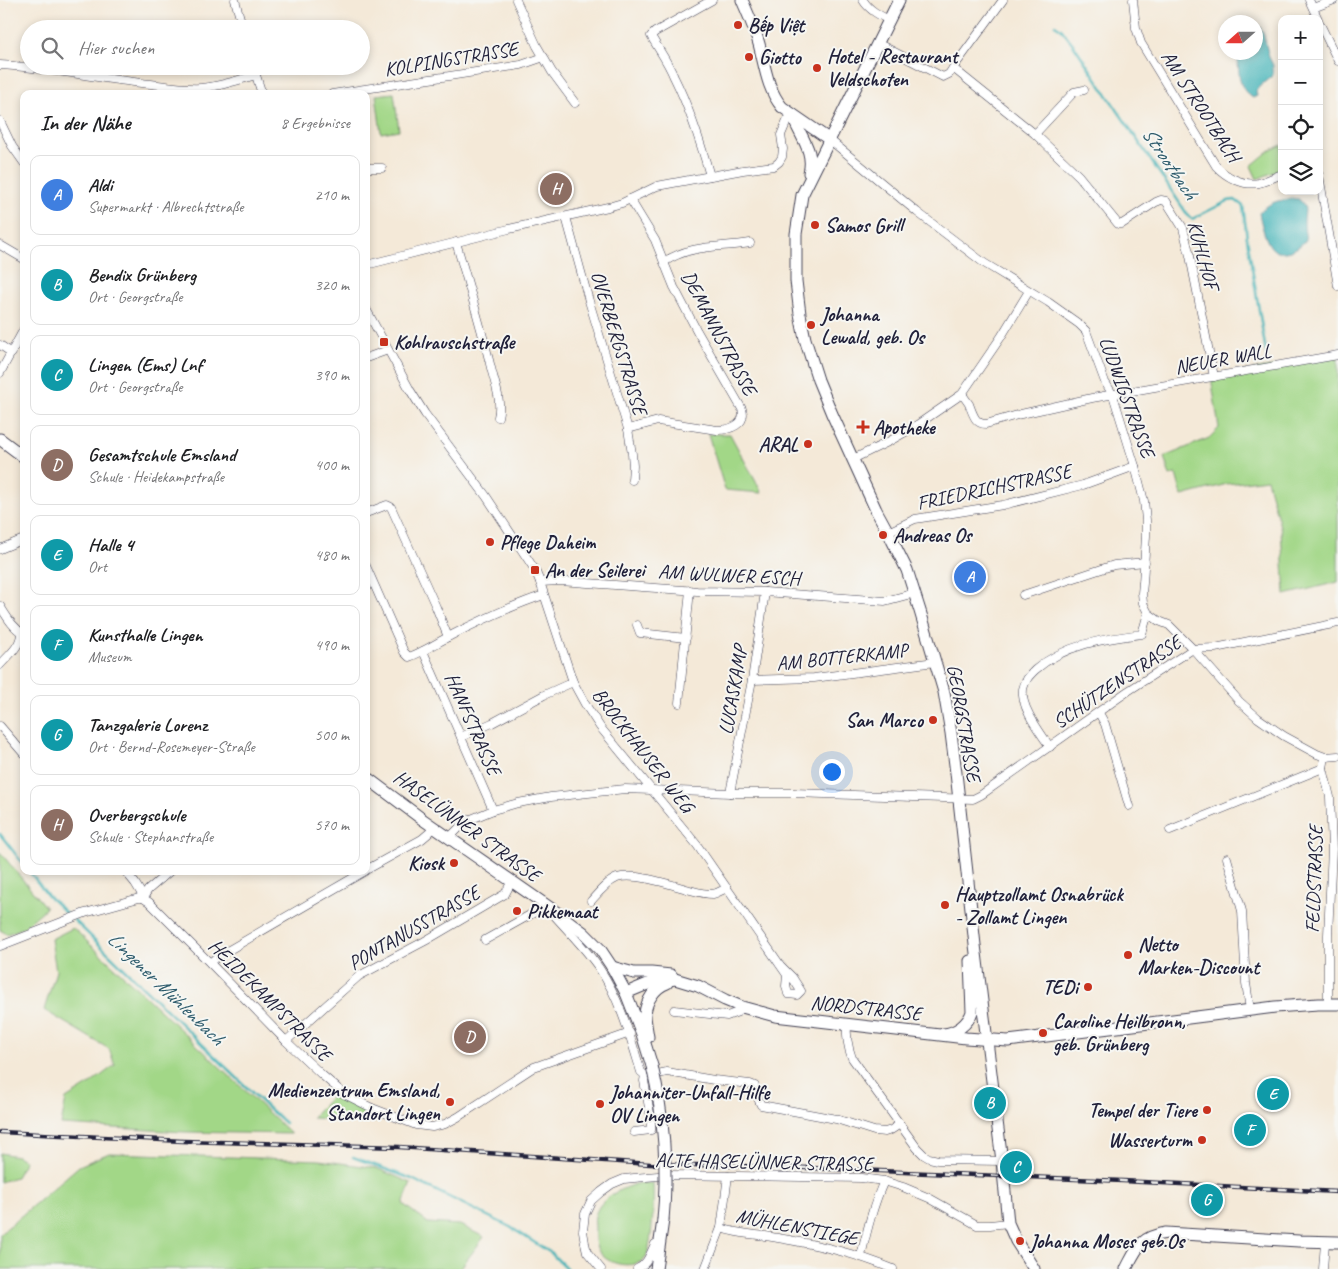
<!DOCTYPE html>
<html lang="de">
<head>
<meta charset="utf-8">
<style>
  body { margin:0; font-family:Caveat,sans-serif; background:#f6f6f6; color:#202124 }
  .controls { position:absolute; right:15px; top:15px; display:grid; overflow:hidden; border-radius:10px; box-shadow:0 2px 8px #0003 }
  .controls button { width:45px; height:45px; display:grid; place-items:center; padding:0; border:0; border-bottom:1px solid #e0e0e0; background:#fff; color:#202124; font:25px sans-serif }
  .compass { position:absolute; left:1218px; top:15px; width:45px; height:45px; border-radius:50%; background:#fff; box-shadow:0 2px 8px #0003; rotate:249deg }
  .you { position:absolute; left:831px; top:771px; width:18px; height:18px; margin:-12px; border:4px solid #fff; border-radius:50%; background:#1a73e8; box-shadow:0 0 0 8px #1a73e833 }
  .badge { display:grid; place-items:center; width:32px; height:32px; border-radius:50%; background:#7c3aed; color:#fff; font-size:16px; font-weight:700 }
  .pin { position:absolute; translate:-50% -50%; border:2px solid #fff; box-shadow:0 1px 5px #0006 }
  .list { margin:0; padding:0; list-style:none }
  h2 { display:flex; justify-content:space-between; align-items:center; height:65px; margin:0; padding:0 20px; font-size:21px }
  h2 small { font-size:16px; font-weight:400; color:#757577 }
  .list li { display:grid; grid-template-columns:32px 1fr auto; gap:15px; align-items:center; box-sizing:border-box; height:80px; margin:0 10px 10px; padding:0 10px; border:1px solid #e0e0e0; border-radius:10px }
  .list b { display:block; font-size:19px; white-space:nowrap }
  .list p { margin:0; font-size:16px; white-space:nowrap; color:#757577 }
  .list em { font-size:16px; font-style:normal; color:#757577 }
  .icon { flex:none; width:28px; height:28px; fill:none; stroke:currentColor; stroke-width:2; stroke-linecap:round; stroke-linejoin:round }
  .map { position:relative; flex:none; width:1338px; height:1269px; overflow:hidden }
  .search { position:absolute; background:#fff; box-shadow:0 2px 8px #0003; left:20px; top:20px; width:350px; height:55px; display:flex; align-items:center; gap:12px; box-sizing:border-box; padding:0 18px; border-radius:28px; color:#757577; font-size:19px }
  .panel { position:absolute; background:#fff; box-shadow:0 2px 8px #0003; left:20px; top:90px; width:350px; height:785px; border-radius:10px }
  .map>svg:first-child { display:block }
  .green { fill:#a2d787; stroke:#627c61 }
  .water { fill:#41b2b7; stroke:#326a79 }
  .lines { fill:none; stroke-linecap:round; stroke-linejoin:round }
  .stream { stroke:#41b2b7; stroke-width:2.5 }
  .street-casing { stroke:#424053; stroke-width:9 }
  .secondary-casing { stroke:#424053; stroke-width:13 }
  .street { stroke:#fff; stroke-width:8 }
  .secondary { stroke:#fff; stroke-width:11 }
  .rail-casing { stroke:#22223b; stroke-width:4.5 }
  .rail { stroke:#f6f6f2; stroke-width:2.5; stroke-dasharray:8; stroke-linecap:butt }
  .secondary-bridge-casing { stroke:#424053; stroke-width:13; stroke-linecap:butt }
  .secondary-bridge { stroke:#fff; stroke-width:11 }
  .poi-dot { fill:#c8321e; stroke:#f6f6f2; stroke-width:2 }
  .labels { text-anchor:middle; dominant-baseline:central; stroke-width:4; stroke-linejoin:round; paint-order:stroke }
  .poi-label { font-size:20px; font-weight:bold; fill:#22223b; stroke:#f6f6f2; text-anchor:start }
  .street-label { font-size:20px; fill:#22223b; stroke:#f6f6f2 }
  .water-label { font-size:21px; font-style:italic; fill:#2e5c6d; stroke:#f6f6f2 }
</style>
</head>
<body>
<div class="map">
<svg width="1338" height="1269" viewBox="0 0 1338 1269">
  <rect width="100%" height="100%" fill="#f6f6f2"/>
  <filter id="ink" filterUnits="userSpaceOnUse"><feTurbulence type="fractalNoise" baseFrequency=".02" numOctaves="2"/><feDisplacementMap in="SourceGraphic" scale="10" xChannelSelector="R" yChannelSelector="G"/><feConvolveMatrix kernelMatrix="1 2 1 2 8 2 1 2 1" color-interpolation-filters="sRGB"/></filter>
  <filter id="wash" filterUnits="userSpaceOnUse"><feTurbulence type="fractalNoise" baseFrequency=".0096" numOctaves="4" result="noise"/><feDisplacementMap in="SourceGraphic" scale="20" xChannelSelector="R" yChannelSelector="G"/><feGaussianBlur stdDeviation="1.12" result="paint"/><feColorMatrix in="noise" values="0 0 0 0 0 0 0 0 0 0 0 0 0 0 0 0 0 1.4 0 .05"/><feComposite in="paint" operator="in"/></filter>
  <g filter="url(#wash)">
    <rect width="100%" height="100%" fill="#f4e9d8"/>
    <g class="green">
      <path d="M394,93l5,37 -18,3 -5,-38z"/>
      <path d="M1282,145v24l-25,10 -6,-13 18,-15z"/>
      <path d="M1338,356v226l-53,13 -4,-65 -14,-51 -40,5 -45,12 -6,-22 -6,2 -6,-19 45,-19 10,-10 -8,-51z"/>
      <path d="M708,434h22l32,59 -37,-3z"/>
      <path d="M0,852l46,56 -23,20 -16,6 -7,-4z"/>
      <path d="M73,928l218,206 -106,-2 -124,-7 5,-26 24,-15 25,-19 -6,-16 -65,-39 12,-39 -5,-32z"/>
      <path d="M334,1093l17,11 30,13 -3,5 -66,-4z"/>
      <path d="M0,1153l17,3 8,5 -9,16 -16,5z"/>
      <path d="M109,1153l210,7 57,8 35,15 -8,21 25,19 32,2 24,12 -24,32h-459l-1,-2v-33l79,-68z"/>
      <path d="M639,1183h14c1,16 0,62 -8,76 -12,10 -38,7 -47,-9 -4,-7 -3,-14 -3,-22 0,-4 -1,-8 0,-12 5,-19 27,-28 44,-33z"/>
    </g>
    <g class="water">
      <path d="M1256,25l4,2 3,5 6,25 4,8v10l-14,12 -3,4 1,5 -4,2c-18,-11 -12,-28 -17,-45l20,-1z"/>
      <path d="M1291,198l8,1c9,9 5,12 5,24 0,6 1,11 2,17 -6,6 -12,11 -21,12 -3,0 -8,1 -11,-2 -8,-5 -13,-27 -15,-37 5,-5 11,-10 19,-12 4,-1 8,-1 13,-3z"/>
    </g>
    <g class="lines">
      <g class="stream">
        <path d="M1055,25l6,4 12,15 116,173 3,2 36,-18 7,-1 8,6 4,32 20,120"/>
        <path d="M0,834l24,31"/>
        <path d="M29,871l19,25 22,21"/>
        <path d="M74,920l195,189 16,14"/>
        <path d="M353,1157l59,22 98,48 41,26 16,16"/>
      </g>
    </g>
  </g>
  <g filter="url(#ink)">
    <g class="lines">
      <defs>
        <g id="street">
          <path d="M235,0l8,29"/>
          <path d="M516,0l21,46 15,26 23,31"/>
          <path d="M863,0c6,10 16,15 26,20"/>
          <path d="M1133,0l3,28 5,15 75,123c10,11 27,20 43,17 8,-2 15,-6 23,-9"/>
          <path d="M1309,0l9,19"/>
          <path d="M1313,8l21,-8"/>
          <path d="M1319,22l19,39"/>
          <path d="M877,43l66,34 6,-3 4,-6 82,66 44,42 39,48h4l34,-22 5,-2 5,1 17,27 7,28 24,121"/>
          <path d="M0,65c51,3 101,14 151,19 16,2 33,5 50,4 18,-1 37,-8 55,-13"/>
          <path d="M253,66l9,28"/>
          <path d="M953,68l50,-68"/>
          <path d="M332,94l189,-29 23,-8"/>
          <path d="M0,121l12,25 12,17"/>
          <path d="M1035,134l39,-42 10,-2"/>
          <path d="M830,140l87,72 67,51 64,39 31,22 7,7 19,51 8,13 22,71 9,35 2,19v16l-3,47 -1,10 1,10 5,10 11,8 10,4 24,24 46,52 19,17 26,18 33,18 8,3 13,-1"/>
          <path d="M366,168h16"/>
          <path d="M1319,175l19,111"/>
          <path d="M710,176c-9,-32 -21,-69 -36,-99 -6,-15 -15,-27 -23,-41l4,-4 57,-32"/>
          <path d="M566,217l23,84 39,128 4,25 1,12 -1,14"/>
          <path d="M456,242c12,42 25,84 35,126 4,16 11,33 7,49"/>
          <path d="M0,245l24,14"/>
          <path d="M664,262c28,-18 55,-14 86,-19"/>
          <path d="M366,265l143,-36 99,-22 14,-4 35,-17 86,-16 31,-4 5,-4 3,-5 1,-8 -2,-14 6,-14 5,-7"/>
          <path d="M366,309l44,81 15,24 61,82 49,74 5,12 33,100 12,22 15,23 97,118 90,130 -1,11 2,8 9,1 4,-4 -9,-14 -12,-12"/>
          <path d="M0,345l12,8"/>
          <path d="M366,358l22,-8"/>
          <path d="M0,373l24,-44"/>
          <path d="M962,394c2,3 5,7 7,10 4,10 6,20 17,20l35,-10 71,-16 246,-43"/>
          <path d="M628,429l30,-8 59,9c12,0 30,-5 25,-21l-45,-78 -23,-44 -19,-47 -25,-41"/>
          <path d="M853,459l35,-17 26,-15 48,-33 39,-57 28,-46"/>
          <path d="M366,513l21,-8 4,2 45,100 12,30"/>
          <path d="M888,532l27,-13 88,-14 80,-20 52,-19"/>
          <path d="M0,549l24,-10"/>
          <path d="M366,566l38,86 5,5c14,-5 26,-13 39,-20 31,-16 63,-31 96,-42"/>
          <path d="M540,582l20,-1 137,10 68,1 120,9 30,-8"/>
          <path d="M1023,595l91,-30 31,-3"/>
          <path d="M0,606c7,11 13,22 24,28"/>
          <path d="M637,625l3,8 46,5"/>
          <path d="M423,651l70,159"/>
          <path d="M0,665c8,-9 21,-19 21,-32"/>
          <path d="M752,680l62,-2 121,-16"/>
          <path d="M679,703l11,-113"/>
          <path d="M1099,713l6,11 24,82"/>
          <path d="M0,726l24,28"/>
          <path d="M461,737l31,-14 52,-28 29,-13"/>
          <path d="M1050,747c-10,-15 -30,-40 -27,-58 2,-9 6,-13 12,-19 30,-26 69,-31 107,-36l6,-21"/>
          <path d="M1325,757l-2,11 7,29 2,52 -4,86v69"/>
          <path d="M730,793l22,-113 13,-88"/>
          <path d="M1170,830l153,-62"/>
          <path d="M449,838l10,-10 10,-8 24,-10 25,-7 33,-6 74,-8 105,4h64l179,6 8,-4 147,-104 65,-42 22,-1 123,-25"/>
          <path d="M1227,858l15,53 4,72 4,27"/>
          <path d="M366,870l56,-31 7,-6 5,-6"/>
          <path d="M125,871l10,12 6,10 2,5 6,4 61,61 76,78 36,34 22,19 28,14 44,17 16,2 13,-3 13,-7 76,-50 96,-34"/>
          <path d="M591,901c8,-9 16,-19 26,-23 17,-6 55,7 73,12 7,2 15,4 23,4 5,-1 9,-4 14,-6"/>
          <path d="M485,940l61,-34c18,21 37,39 53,62 21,31 31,68 42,104l4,3 3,1 19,-4 47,8 36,4 5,2c3,7 2,13 6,19l75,14 38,12 11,1 6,-2 9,-6"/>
          <path d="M0,946l85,-33 54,-15h4l5,-8 22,-19"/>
          <path d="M210,963l7,-6 148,-86"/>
          <path d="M674,1010l53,6 11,-4 4,-5"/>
          <path d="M847,1023c-1,13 0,22 5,35l65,90 7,7 5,3 9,2 64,1"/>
          <path d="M286,1041l73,-65 66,-35 80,-47 7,-13"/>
          <path d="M634,1132l17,-2v-12l-7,-37 1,-6"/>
          <path d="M721,1228c19,7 38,6 57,10 41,7 77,15 115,31"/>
          <path d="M861,1256c6,-25 12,-51 23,-75"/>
          <path d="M601,1269l-14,-17 -2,-9 -2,-12 2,-17 6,-13 10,-9 11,-8 12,-5 10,-1 36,-3 191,3 23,3 19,6 26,11 48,27h13l18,-2"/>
          <path d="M637,1269c11,-5 13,-15 18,-25l5,-1"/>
          <path d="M705,1269l16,-41 7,-52"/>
          <path d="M1323,1269l2,-26"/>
        </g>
        <g id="secondary">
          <path d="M742,0c6,14 13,29 17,44 6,22 8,45 23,63l48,33"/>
          <path d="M899,0l-97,195 -6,39v47l4,33 5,25 13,41 14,34 44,96 12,22 19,38 13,41 24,81 7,41 5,40 19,172 27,216 6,62 8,18 18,28"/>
          <path d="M792,114c7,22 23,36 17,59"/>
          <path d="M0,439l24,18"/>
          <path d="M366,777l56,42 137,95 25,19 16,16 12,18 14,26 16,41 10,32"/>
          <path d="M612,967l22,6h17l20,2 1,1"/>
          <path d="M626,993l24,-10 25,-4 23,7 27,14 17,7 33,9 191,22 42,3 267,-34 43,-3h20"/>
          <path d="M943,1034c13,-1 25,-10 29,-22l-2,-51"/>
          <path d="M648,1037c-1,-7 -3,-16 -3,-23 1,-13 10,-27 22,-31"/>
          <path d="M656,1269l7,-49"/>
          <path d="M1126,1269c11,-21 14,-32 40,-36l133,8 39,1"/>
        </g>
      </defs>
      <use href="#street" class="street-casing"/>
      <use href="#secondary" class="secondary-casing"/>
      <use href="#street" class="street"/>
      <use href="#secondary" class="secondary"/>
      <defs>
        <path id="rail" d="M0,1132l183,9 216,6 251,17 134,3 339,14 215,11"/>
      </defs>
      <use href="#rail" class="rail-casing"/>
      <use href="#rail" class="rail"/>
      <defs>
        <path id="secondary-bridge" d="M652,1066c12,51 16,102 11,154"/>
      </defs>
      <use href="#secondary-bridge" class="secondary-bridge-casing"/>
      <use href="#secondary-bridge" class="secondary-bridge"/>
    </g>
  </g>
  <g class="poi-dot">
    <circle cx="738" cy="25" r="5"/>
    <circle cx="749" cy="57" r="5"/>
    <circle cx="817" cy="68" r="5"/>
    <circle cx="815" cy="225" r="5"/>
    <circle cx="811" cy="325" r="5"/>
    <rect x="379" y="337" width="10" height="10" rx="2.5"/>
    <path d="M860.5 419.5h5v5h5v5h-5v5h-5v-5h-5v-5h5z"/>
    <circle cx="808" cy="444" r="5"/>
    <circle cx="883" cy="535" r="5"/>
    <circle cx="490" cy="542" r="5"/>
    <rect x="530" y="565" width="10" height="10" rx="2.5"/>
    <circle cx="933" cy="720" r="5"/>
    <circle cx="454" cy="863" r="5"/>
    <circle cx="945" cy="905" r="5"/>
    <circle cx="517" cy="911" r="5"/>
    <circle cx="1128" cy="955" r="5"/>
    <circle cx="1088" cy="987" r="5"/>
    <circle cx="1043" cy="1033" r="5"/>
    <circle cx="450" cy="1102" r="5"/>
    <circle cx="600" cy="1104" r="5"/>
    <circle cx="1207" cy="1110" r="5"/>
    <circle cx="1202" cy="1140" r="5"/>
    <circle cx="1020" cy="1241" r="5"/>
  </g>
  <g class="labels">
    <g class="poi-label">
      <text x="748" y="25">Bếp Việt</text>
      <text x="827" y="56">Hotel - Restaurant<tspan x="827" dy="23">Veldschoten</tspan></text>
      <text x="759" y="57">Giotto</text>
      <text x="825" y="225">Samos Grill</text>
      <text x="821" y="314">Johanna<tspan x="821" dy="23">Lewald, geb. Os</tspan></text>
      <text x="394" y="342">Kohlrauschstraße</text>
      <text x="873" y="427">Apotheke</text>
      <text x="798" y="444" text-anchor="end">ARAL</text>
      <text x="893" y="535">Andreas Os</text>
      <text x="500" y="542">Pflege Daheim</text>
      <text x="545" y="570">An der Seilerei</text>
      <text x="923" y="720" text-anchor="end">San Marco</text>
      <text x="444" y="863" text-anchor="end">Kiosk</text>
      <text x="955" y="894">Hauptzollamt Osnabrück<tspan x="955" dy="23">- Zollamt Lingen</tspan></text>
      <text x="527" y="911">Pikkemaat</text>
      <text x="1138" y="944">Netto<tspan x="1138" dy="23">Marken-Discount</tspan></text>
      <text x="1078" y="987" text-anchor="end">TEDi</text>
      <text x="1053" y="1021">Caroline Heilbronn,<tspan x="1053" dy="23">geb. Grünberg</tspan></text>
      <text x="440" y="1090" text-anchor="end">Medienzentrum Emsland,<tspan x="440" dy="23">Standort Lingen</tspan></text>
      <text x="610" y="1092">Johanniter-Unfall-Hilfe<tspan x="610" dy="23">OV Lingen</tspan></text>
      <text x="1197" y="1110" text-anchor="end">Tempel der Tiere</text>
      <text x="1192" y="1140" text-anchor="end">Wasserturm</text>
      <text x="1030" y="1241">Johanna Moses geb.Os</text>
    </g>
    <g class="street-label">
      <text transform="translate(451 59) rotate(-9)">KOLPINGSTRASSE</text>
      <text transform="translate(1201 106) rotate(57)">AM STROOTBACH</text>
      <text transform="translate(1203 255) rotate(75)">KUHLHOF</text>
      <text transform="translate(719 333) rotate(62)">DEMANNSTRASSE</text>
      <text transform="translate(619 343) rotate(73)">OVERBERGSTRASSE</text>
      <text transform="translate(1223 359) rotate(-10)">NEUER WALL</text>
      <text transform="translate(1127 397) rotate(70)">LUDWIGSTRASSE</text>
      <text transform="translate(994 487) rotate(-12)">FRIEDRICHSTRASSE</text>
      <text transform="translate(729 575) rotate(3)">AM WULWER ESCH</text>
      <text transform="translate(842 657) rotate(-6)">AM BOTTERKAMP</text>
      <text transform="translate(1117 682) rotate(-34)">SCHÜTZENSTRASSE</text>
      <text transform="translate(733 690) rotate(-80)">LUCASKAMP</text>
      <text transform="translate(964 723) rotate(80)">GEORGSTRASSE</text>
      <text transform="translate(473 724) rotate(66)">HANFSTRASSE</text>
      <text transform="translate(643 750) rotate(52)">BROCKHAUSER WEG</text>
      <text transform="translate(467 826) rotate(36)">HASELÜNNER STRASSE</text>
      <text transform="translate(1314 879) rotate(-88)">FELDSTRASSE</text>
      <text transform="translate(414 928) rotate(-30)">PONTANUSSTRASSE</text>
      <text transform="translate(270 1000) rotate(45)">HEIDEKAMPSTRASSE</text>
      <text transform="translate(866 1008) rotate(6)">NORDSTRASSE</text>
      <text transform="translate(764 1162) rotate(1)">ALTE HASELÜNNER STRASSE</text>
      <text transform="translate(797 1227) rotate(11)">MÜHLENSTIEGE</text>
    </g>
    <g class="water-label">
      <text transform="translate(1170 163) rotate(56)">Strootbach</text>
      <text transform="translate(166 988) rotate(44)">Lingener Mühlenbach</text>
    </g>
  </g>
</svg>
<div class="controls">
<button>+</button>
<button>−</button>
<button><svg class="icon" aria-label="locate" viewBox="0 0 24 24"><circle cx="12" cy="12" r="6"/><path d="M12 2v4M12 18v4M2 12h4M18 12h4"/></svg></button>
<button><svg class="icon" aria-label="layers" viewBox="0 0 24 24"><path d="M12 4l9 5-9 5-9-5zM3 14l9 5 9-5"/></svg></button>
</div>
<svg class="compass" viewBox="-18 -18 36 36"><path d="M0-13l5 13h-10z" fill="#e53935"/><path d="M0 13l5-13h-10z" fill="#757577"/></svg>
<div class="you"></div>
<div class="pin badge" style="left:970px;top:577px;background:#3f7fe0">A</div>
<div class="pin badge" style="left:990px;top:1103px;background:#0f9aa8">B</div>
<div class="pin badge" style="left:1016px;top:1167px;background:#0f9aa8">C</div>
<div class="pin badge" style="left:470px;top:1037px;background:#8d6e63">D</div>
<div class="pin badge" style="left:1273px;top:1094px;background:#0f9aa8">E</div>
<div class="pin badge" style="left:1250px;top:1130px;background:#0f9aa8">F</div>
<div class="pin badge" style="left:1207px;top:1200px;background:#0f9aa8">G</div>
<div class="pin badge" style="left:556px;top:189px;background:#8d6e63">H</div>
<div class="search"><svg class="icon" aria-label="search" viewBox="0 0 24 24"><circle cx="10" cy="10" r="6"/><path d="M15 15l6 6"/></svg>Hier suchen</div>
<section class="panel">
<h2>In der Nähe<small>8 Ergebnisse</small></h2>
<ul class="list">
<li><span class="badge" style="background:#3f7fe0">A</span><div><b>Aldi</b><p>Supermarkt · Albrechtstraße</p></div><em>210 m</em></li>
<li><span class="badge" style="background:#0f9aa8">B</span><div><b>Bendix Grünberg</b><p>Ort · Georgstraße</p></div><em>320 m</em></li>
<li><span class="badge" style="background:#0f9aa8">C</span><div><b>Lingen (Ems) Lnf</b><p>Ort · Georgstraße</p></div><em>390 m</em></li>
<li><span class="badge" style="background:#8d6e63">D</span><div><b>Gesamtschule Emsland</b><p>Schule · Heidekampstraße</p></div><em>400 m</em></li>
<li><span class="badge" style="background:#0f9aa8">E</span><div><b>Halle 4</b><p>Ort</p></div><em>480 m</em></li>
<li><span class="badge" style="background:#0f9aa8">F</span><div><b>Kunsthalle Lingen</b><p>Museum</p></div><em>490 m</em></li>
<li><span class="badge" style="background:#0f9aa8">G</span><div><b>Tanzgalerie Lorenz</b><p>Ort · Bernd-Rosemeyer-Straße</p></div><em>500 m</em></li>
<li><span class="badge" style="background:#8d6e63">H</span><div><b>Overbergschule</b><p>Schule · Stephanstraße</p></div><em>570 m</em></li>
</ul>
</section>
</div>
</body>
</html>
